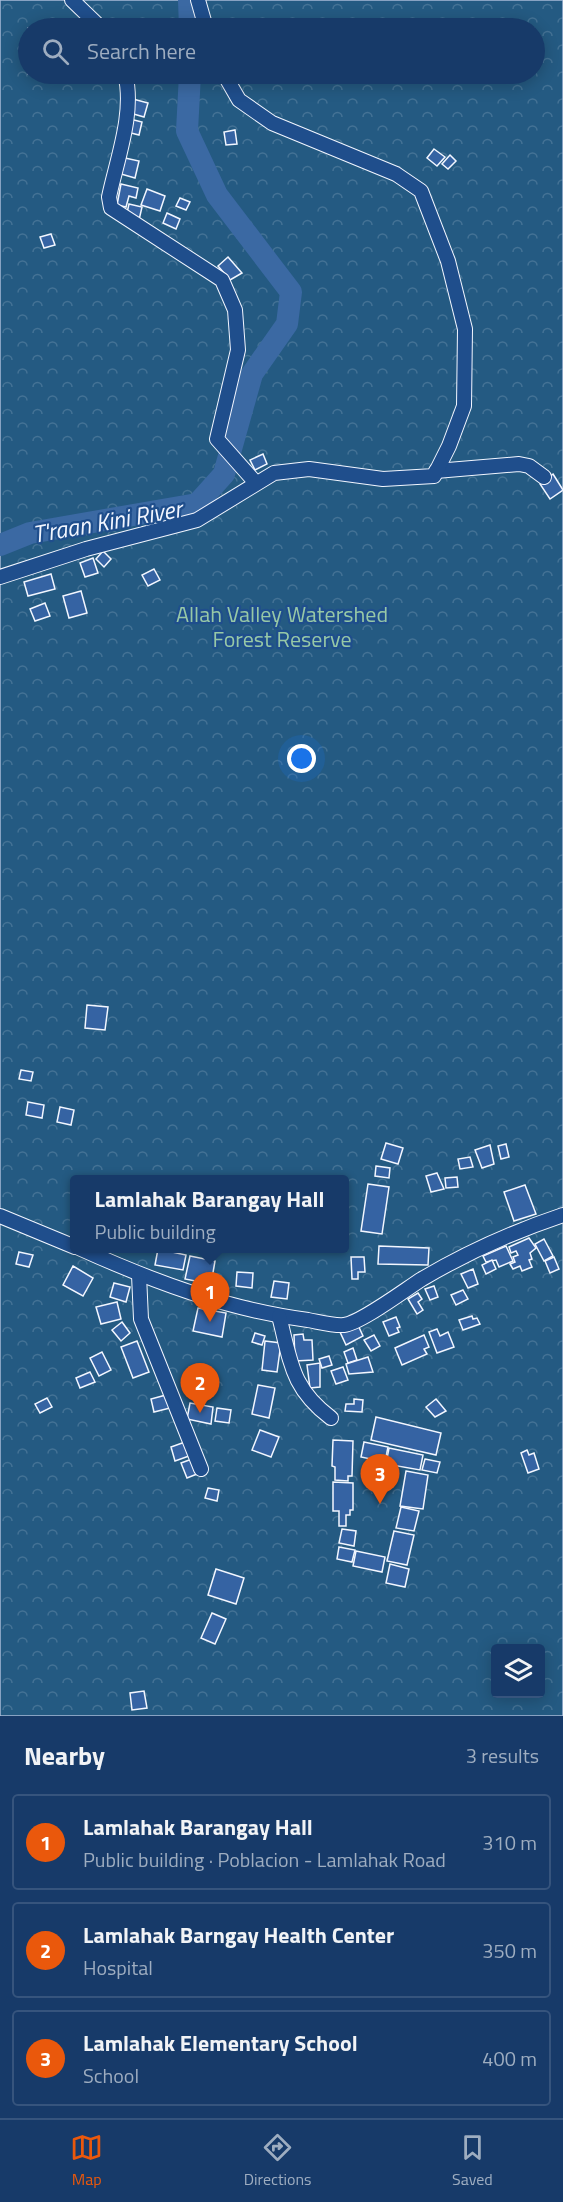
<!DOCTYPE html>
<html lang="en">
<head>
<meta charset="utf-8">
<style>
  body { margin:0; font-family:"Titillium Web",sans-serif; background:#20416f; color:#f1f3f6 }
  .controls { position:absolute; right:18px; bottom:18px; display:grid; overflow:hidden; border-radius:6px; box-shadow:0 3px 15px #0003 }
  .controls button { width:54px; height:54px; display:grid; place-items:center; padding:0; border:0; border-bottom:2px solid #36547d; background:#173a69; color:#f1f3f6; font:30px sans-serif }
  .you { position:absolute; left:302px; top:759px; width:21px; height:21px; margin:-15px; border:4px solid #fff; border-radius:50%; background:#1a73e8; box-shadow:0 0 0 9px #1a73e833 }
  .badge { display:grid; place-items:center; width:39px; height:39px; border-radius:50%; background:#ea580c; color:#fff; font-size:20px; font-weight:700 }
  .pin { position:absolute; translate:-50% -50px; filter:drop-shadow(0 2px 3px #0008) }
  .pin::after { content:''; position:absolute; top:32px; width:21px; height:18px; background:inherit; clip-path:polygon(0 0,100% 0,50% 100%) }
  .popup { position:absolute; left:70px; top:1175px; width:279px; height:78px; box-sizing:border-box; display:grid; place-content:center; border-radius:6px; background:#173a69; filter:drop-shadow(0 2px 4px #0005); font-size:20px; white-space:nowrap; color:#9eadc0 }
  .popup b { font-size:22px; color:#f1f3f6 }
  .popup::after { content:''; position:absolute; left:50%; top:100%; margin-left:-12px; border:12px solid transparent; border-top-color:#173a69 }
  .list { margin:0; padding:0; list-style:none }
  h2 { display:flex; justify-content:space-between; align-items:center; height:78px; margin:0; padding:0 24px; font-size:26px }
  h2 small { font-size:20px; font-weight:400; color:#9eadc0 }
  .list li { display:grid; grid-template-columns:39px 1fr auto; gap:18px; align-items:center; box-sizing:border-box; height:96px; margin:0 12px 12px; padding:0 12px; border:2px solid #36547d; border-radius:6px }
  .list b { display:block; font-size:22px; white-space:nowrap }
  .list p { margin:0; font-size:20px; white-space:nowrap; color:#9eadc0 }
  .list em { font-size:20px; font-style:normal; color:#9eadc0 }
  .icon { flex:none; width:33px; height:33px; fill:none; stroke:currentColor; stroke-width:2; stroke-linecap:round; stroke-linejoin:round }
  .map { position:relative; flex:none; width:563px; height:1716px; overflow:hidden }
  .search { position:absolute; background:#173a69; box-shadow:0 3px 15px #0003; left:18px; right:18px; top:18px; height:66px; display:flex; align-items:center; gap:15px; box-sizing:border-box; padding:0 21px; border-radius:33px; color:#9eadc0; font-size:22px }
  .sheet { height:402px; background:#173a69 }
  nav { display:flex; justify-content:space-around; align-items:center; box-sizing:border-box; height:84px; border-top:2px solid #36547d; background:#173a69; font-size:16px; color:#9eadc0 }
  nav a { display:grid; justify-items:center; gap:3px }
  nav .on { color:#ea580c }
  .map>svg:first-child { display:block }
  .park { fill:url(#park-crowns); stroke:#a8bbd7; stroke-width:1.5; fill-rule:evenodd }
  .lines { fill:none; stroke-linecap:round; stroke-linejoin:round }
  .river { stroke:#3b69a3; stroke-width:22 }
  .building { fill:#3563a3; stroke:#f2f6ff; stroke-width:1.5 }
  .minor-casing { stroke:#f2f6ff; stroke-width:16 }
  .minor { stroke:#1f4e8c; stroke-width:14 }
  .labels { text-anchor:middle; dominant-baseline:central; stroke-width:4.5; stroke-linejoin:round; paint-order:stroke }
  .park-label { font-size:22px; fill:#97c8a6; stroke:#1f4e8c }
  .water-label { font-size:24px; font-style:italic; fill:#f2f6ff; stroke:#1f4e8c }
</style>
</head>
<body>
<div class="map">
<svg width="563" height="1716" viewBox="0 0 563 1716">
  <defs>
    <pattern id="park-crowns" width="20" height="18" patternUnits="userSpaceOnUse" patternTransform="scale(1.5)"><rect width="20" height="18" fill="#245a82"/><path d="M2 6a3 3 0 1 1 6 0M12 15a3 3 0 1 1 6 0" fill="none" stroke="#447295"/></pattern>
  </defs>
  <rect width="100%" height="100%" fill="#1f4e8c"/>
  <path class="park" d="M0,0h563v1716h-563zM28,28h506v46h-506zM75,1180h270v68h-270zM496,1648h44v46h-44z"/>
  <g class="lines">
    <g class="river">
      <path d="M189,0l1,28"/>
      <path d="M0,545l30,-12 167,-29 27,-30 28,-100 35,-50 4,-32 -74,-97 -30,-64 3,-57"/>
    </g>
  </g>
  <g class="building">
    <path d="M133,99l15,4 -4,14 -14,-4z"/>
    <path d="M130,119l12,3 -3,13 -12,-3z"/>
    <path d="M235,130l2,14 -11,1 -2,-13z"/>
    <path d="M434,149l11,8 -8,9 -10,-8z"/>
    <path d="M450,155l6,6 -8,8 -6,-5z"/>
    <path d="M125,158l14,3 -4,17 -14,-4z"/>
    <path d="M121,184l17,4 -2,10 -7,-2 -3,11 -9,-2z"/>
    <path d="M147,189l18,7 -5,15 -19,-6z"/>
    <path d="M180,198l10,4 -4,8 -10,-4z"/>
    <path d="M129,204l13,3 -3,13 -13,-3z"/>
    <path d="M167,213l13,6 -4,10 -13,-6z"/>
    <path d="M51,234l4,11 -11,3 -4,-11z"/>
    <path d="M228,257l14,16 -12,7 -12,-14z"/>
    <path d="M263,454l4,10 -12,6 -5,-10z"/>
    <path d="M553,474l10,16 -13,9 -10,-15z"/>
    <path d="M103,551l8,8 -7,8 -8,-8z"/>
    <path d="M93,558l5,15 -13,4 -5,-14z"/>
    <path d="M154,569l6,11 -12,6 -6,-11z"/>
    <path d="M51,574l4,15 -27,7 -4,-14z"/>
    <path d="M81,591l6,22 -18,5 -6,-22z"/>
    <path d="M45,603l5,13 -15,5 -5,-12z"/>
    <path d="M87,1005l21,2 -3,23 -20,-2z"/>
    <path d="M21,1070l12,2 -2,9 -12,-2z"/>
    <path d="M28,1102l16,3 -2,13 -16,-3z"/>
    <path d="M60,1107l14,3 -3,15 -14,-3z"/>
    <path d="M386,1143l17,5 -5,16 -17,-5z"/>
    <path d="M506,1144l3,13 -8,2 -3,-13z"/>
    <path d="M490,1145l4,19 -12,4 -7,-18z"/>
    <path d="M470,1157l3,10 -13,2 -2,-10z"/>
    <path d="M376,1166l14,2 -1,10 -14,-2z"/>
    <path d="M437,1173l7,16 -13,3 -5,-16z"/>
    <path d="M457,1177l1,10 -12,1 -1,-10z"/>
    <path d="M368,1184l21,3 -7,47 -21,-3z"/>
    <path d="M525,1185l11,29 -22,7 -10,-29z"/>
    <path d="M529,1238l7,10 -6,5 2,6 -3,1 3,7 -10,4 -2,-5 -7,3 -3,-5 5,-2 -2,-5 5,-2 -2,-4 -5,2 -2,-6z"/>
    <path d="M544,1239l9,17 -9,5 -9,-17z"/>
    <path d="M379,1246l50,2 -1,17 -50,-1z"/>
    <path d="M506,1246l7,15 -14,6 -3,-7 -10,2 -3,-6z"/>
    <path d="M158,1249l28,6 -3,15 -28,-5z"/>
    <path d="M19,1252l14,3 -4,12 -13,-3z"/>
    <path d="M190,1256l25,5 -4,23 -26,-5z"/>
    <path d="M351,1257h13l1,15h-7v7h-6z"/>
    <path d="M554,1257l5,12 -9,4 -5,-12z"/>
    <path d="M492,1260l4,9 -10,5 -4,-9z"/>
    <path d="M73,1266l20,12 -10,18 -20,-11z"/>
    <path d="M473,1269l5,15 -10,4 -7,-14z"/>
    <path d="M237,1272l16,1 -1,15 -16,-2z"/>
    <path d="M274,1281l15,2 -2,16 -16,-2z"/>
    <path d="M114,1283l16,4 -4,15 -16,-5z"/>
    <path d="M434,1286l4,11 -8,3 -5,-11z"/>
    <path d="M463,1290l5,9 -12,6 -5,-10z"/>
    <path d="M418,1293l4,6 -4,3 5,8 -6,4 -9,-15z"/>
    <path d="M117,1302l4,17 -20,5 -5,-17z"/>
    <path d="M198,1308l28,5 -4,24 -29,-6z"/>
    <path d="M472,1316l1,3 4,-1 3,6 -17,6 -4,-10z"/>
    <path d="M396,1317l4,10 -3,1 2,4 -10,4 -6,-14z"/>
    <path d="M122,1322l8,11 -9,8 -9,-11z"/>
    <path d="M357,1323l6,13 -17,9 -6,-13z"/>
    <path d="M437,1329l3,7 8,-4 6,15 -17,6 -8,-21z"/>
    <path d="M255,1333l10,3 -3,9 -10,-3z"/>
    <path d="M303,1334l1,6h8l1,20 -18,1 -1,-26z"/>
    <path d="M374,1335l6,11 -9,5 -7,-11z"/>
    <path d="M424,1335l5,12 -5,2 3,5 -25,11 -7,-17z"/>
    <path d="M137,1341l12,31 -16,6 -12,-31z"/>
    <path d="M265,1341l16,2 -4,29 -15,-2z"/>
    <path d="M353,1348l4,12 -9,3 -4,-11z"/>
    <path d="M102,1352l9,18 -12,6 -9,-18z"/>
    <path d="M329,1356l3,9 -10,3 -3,-9z"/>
    <path d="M368,1357l5,15 -24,2 -3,-10z"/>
    <path d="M320,1363v24l-10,1 -3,-23z"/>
    <path d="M343,1367l5,13 -12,4 -5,-13z"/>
    <path d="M90,1372l5,10 -15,6 -4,-10z"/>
    <path d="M258,1385l17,3 -6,30 -17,-4z"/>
    <path d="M166,1395l4,13 -16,4 -3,-13z"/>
    <path d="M47,1398l5,9 -12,6 -5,-9z"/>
    <path d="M354,1399l9,1 -1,12 -17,-1 1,-7h8z"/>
    <path d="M436,1399l10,12 -11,6 -9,-10z"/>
    <path d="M190,1403l23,4 -2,17 -24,-5z"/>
    <path d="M217,1408l14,2 -2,13 -14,-2z"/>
    <path d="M376,1417l65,16 -5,22 -65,-15z"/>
    <path d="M260,1430l19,7 -8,20 -19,-7z"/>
    <path d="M333,1440l20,1 -1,35h-4v5l-13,-1v-13l-3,-1z"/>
    <path d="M185,1442l4,14 -14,5 -4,-14z"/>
    <path d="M364,1442l24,5 -3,15 -24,-5z"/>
    <path d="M389,1448l34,7 -3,15 -34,-6z"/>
    <path d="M527,1450l2,5 5,-2 5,16 -11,4 -7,-20z"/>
    <path d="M192,1459l5,15 -10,4 -6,-15z"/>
    <path d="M425,1459l15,3 -3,11 -15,-3z"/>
    <path d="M406,1471l22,4 -5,34 -23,-3z"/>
    <path d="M333,1482l20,1v27h-3v5h-4v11h-7v-15h-6z"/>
    <path d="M208,1488l11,2 -2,11 -12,-3z"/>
    <path d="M401,1507l18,4 -5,20 -18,-3z"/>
    <path d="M342,1529l14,2 -2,15 -15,-3z"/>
    <path d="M394,1531l20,4 -7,30 -20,-4z"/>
    <path d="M339,1547l16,3 -3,12 -15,-3z"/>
    <path d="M356,1551l29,6 -3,15 -29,-6z"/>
    <path d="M390,1564l19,5 -4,18 -19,-4z"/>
    <path d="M216,1569l28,9 -8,26 -28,-9z"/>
    <path d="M212,1613l14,6 -11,25 -14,-6z"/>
    <path d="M144,1691l3,17 -15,2 -2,-17z"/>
  </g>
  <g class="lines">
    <defs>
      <g id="minor">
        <path d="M72,0l29,28"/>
        <path d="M198,0l8,28"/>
        <path d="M125,74c10,38 -8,85 -16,123l2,11 111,72 13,30 3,40 -21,89 39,44"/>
        <path d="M436,471l83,-7 10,2 15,11"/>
        <path d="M0,577l86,-28 111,-29 77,-47 35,-4 74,10 51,-3 15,-30 15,-40 1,-77 -17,-68 -27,-70 -25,-17 -124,-51 -33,-23 -15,-26"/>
        <path d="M0,1216l75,31"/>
        <path d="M79,1248c73,33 150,62 229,72 11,2 26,6 36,5 17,-2 62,-36 78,-46 44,-26 93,-48 141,-64"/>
        <path d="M139,1275l2,44 60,150"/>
        <path d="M279,1316c12,46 12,72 52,102"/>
      </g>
    </defs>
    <use href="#minor" class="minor-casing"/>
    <use href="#minor" class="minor"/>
  </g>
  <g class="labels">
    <g class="park-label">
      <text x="282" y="614">Allah Valley Watershed<tspan x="282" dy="25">Forest Reserve</tspan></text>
    </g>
    <g class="water-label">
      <text transform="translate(107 521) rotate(-10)">T'raan Kini River</text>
    </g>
  </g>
</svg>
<div class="controls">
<button><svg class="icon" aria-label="layers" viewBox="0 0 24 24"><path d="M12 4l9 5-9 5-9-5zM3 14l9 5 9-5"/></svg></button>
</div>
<div class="you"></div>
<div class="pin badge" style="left:210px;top:1322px">1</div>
<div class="popup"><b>Lamlahak Barangay Hall</b>Public building</div>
<div class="pin badge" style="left:200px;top:1413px">2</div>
<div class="pin badge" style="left:380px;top:1504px">3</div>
<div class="search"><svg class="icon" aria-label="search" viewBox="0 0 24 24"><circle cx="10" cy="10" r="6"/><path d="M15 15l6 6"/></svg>Search here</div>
</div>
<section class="sheet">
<h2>Nearby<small>3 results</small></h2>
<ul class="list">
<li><span class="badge">1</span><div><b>Lamlahak Barangay Hall</b><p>Public building · Poblacion - Lamlahak Road</p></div><em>310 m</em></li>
<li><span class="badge">2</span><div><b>Lamlahak Barngay Health Center</b><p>Hospital</p></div><em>350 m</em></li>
<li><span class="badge">3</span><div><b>Lamlahak Elementary School</b><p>School</p></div><em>400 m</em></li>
</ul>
</section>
<nav>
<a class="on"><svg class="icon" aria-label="map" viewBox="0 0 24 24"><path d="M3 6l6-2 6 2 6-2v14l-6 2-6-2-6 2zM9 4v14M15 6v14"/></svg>Map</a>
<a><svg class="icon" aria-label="directions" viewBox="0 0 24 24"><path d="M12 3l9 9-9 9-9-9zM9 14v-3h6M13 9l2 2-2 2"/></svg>Directions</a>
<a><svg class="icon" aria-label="saved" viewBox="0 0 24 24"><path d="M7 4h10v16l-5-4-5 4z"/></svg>Saved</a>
</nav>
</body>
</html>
